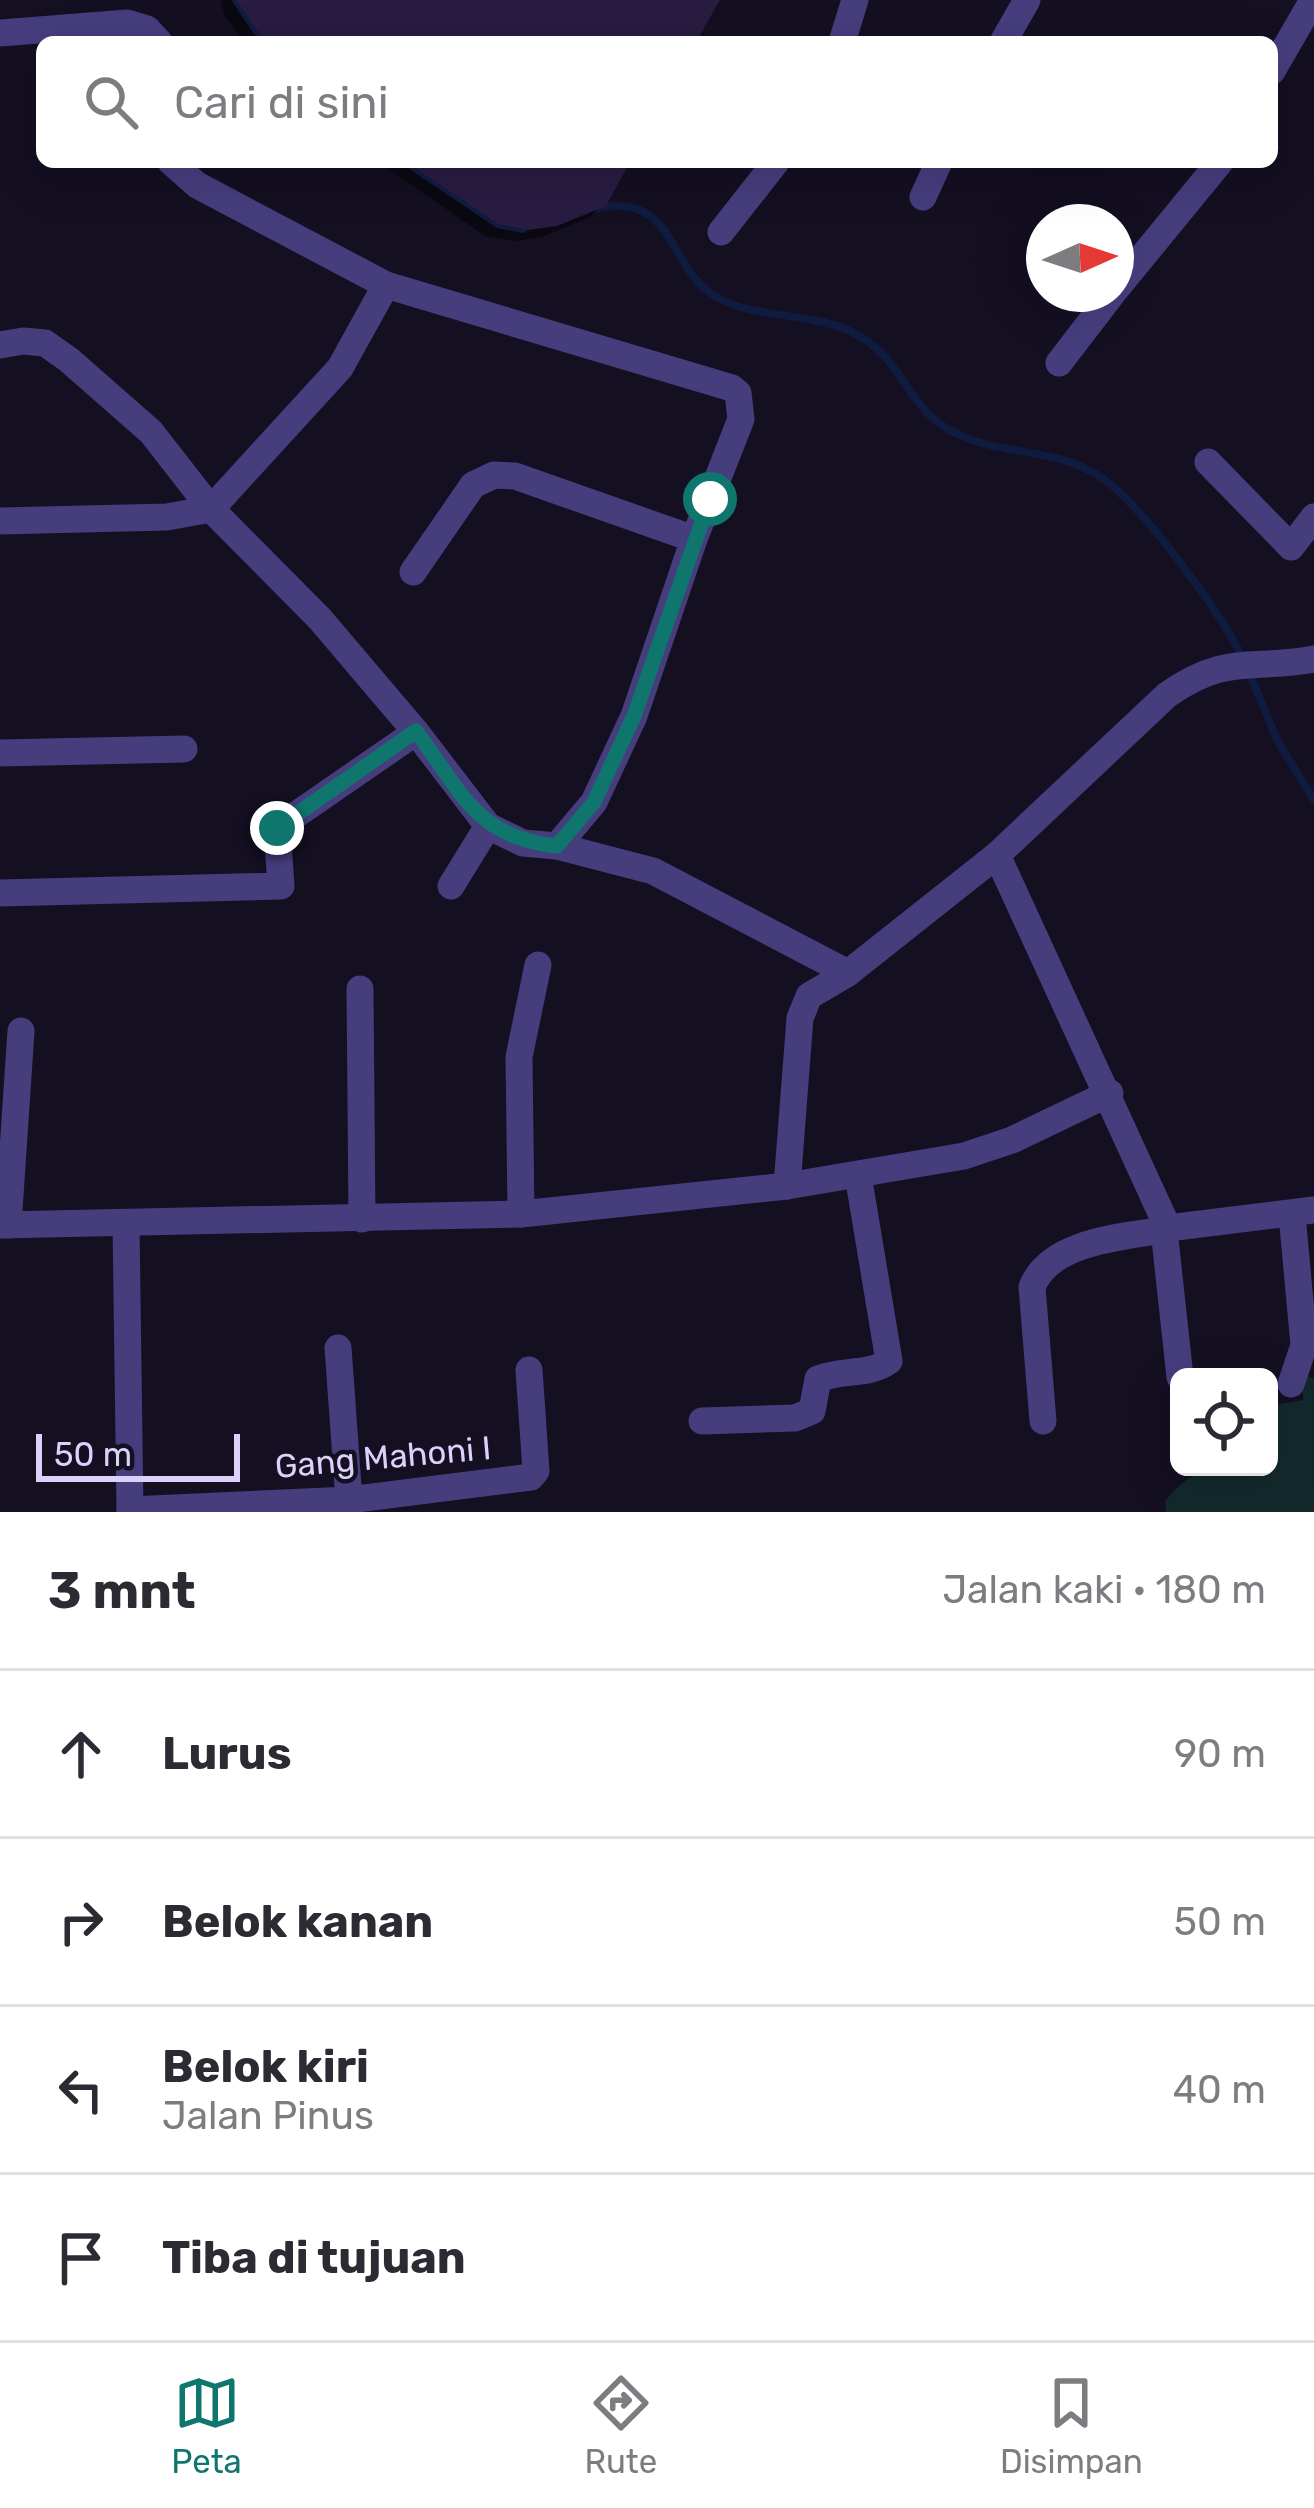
<!DOCTYPE html>
<html lang="id">
<head>
<meta charset="utf-8">
<style>
  body { margin:0; font-family:Rubik,sans-serif; background:#f2f2f3; color:#2b2b33 }
  .controls { position:absolute; right:36px; bottom:36px; display:grid; overflow:hidden; border-radius:18px; box-shadow:0 12px 48px #0002 }
  .controls button { width:108px; height:108px; display:grid; place-items:center; padding:0; border:0; border-bottom:3px solid #e1e1e2; background:#fff; color:#2b2b33; font:60px sans-serif }
  .compass { position:absolute; left:1026px; top:204px; width:108px; height:108px; border-radius:50%; background:#fff; box-shadow:0 12px 48px #0002; rotate:87deg }
  .scale { position:absolute; left:36px; bottom:30px; width:204px; box-sizing:border-box; padding-left:12px; border:6px solid #dbd2fc; border-top:0; font-size:33px; line-height:42px; white-space:nowrap; color:#dbd2fc; -webkit-text-stroke:9px #140f21; paint-order:stroke }
  .stop { position:absolute; width:36px; height:36px; margin:-27px; border:9px solid #0f766e; border-radius:50%; background:#fff }
  .stop.end { background:#0f766e; border-color:#fff; box-shadow:0 3px 12px #0008 }
  .list { margin:0; padding:0; list-style:none }
  h2 { display:flex; justify-content:space-between; align-items:center; height:156px; margin:0; padding:0 48px; font-size:51px }
  h2 small { font-size:39px; font-weight:400; color:#7c7c81 }
  .list li { display:grid; grid-template-columns:78px 1fr auto; gap:36px; align-items:center; box-sizing:border-box; height:168px; padding:0 48px; border-top:3px solid #e1e1e2 }
  .list b { display:block; font-size:45px; white-space:nowrap }
  .list p { margin:0; font-size:39px; white-space:nowrap; color:#7c7c81 }
  .list em { font-size:39px; font-style:normal; color:#7c7c81 }
  .icon { flex:none; width:66px; height:66px; fill:none; stroke:currentColor; stroke-width:2; stroke-linecap:round; stroke-linejoin:round }
  .map { position:relative; flex:none; width:1314px; height:1512px; overflow:hidden }
  .search { position:absolute; background:#fff; box-shadow:0 12px 48px #0002; left:36px; right:36px; top:36px; height:132px; display:flex; align-items:center; gap:30px; box-sizing:border-box; padding:0 42px; border-radius:18px; color:#7c7c81; font-size:45px }
  .sheet { height:828px; background:#fff }
  nav { display:flex; justify-content:space-around; align-items:center; box-sizing:border-box; height:168px; border-top:3px solid #e1e1e2; background:#fff; font-size:33px; color:#7c7c81 }
  nav a { display:grid; justify-items:center; gap:6px }
  nav .on { color:#0f766e }
  .map>svg:first-child { display:block }
  .green { fill:#12292b }
  .shadow { fill:#0007 }
  .lines { fill:none; stroke-linecap:round; stroke-linejoin:round }
  .stream { stroke:#0f1c40; stroke-width:8 }
  .building { fill:#281c41 }
  .minor { stroke:#463d7d; stroke-width:27 }
  .route { stroke:#0f766e; stroke-width:15 }
  .labels { text-anchor:middle; dominant-baseline:central; stroke-width:9; stroke-linejoin:round; paint-order:stroke }
  .street-label { font-size:33px; fill:#dbd2fc; stroke:#140f21 }
</style>
</head>
<body>
<div class="map">
<svg width="1314" height="1512" viewBox="0 0 1314 1512">
  <rect width="100%" height="100%" fill="#140f21"/>
  <path class="green" d="M1302,1373l12,6v133h-148l-1,-11c33,-40 56,-34 104,-34v-61l34,-6z"/>
  <g class="shadow">
    <path d="M220,0h496l-23,42h-449l-19,-26z"/>
    <path d="M379,162h247l-23,42 -13,13 -48,20 -28,4 -29,-5z"/>
  </g>
  <g class="lines">
    <g class="stream">
      <path d="M236,0l28,42"/>
      <path d="M406,162l92,62 25,5"/>
      <path d="M599,208c75,-15 70,59 114,87 38,24 90,17 132,34 57,23 59,75 103,100 56,32 116,13 168,60 39,36 103,121 126,168"/>
      <path d="M1248,670l30,72 36,58"/>
    </g>
  </g>
  <g class="building">
    <path d="M236,0h484l-24,42h-431z"/>
    <path d="M406,162h224l-24,44 -49,20 -29,4 -30,-6z"/>
  </g>
  <g class="lines">
    <g class="minor">
      <path d="M0,33l127,-10 20,6 12,13"/>
      <path d="M842,42l13,-42"/>
      <path d="M1003,42l24,-42"/>
      <path d="M1272,71l41,-71"/>
      <path d="M171,162l26,23 189,100 346,103 6,5 3,26 -47,120 -60,177 -40,86 -37,44"/>
      <path d="M923,197l16,-35"/>
      <path d="M721,232l55,-70"/>
      <path d="M1116,289l104,-127"/>
      <path d="M0,345l23,-4 22,2 24,17 82,72 60,77 109,110 96,113 72,94 35,17 34,3 96,25 195,102"/>
      <path d="M1059,363l53,-69"/>
      <path d="M1208,462l83,85 23,-30"/>
      <path d="M0,521l167,-4 44,-8 129,-141 46,-83"/>
      <path d="M413,572l60,-87 21,-10 21,1 179,63"/>
      <path d="M0,753l184,-4"/>
      <path d="M997,855l171,373 146,-18"/>
      <path d="M451,886l37,-60"/>
      <path d="M0,893l281,-7 -4,-58 139,-96"/>
      <path d="M360,989l2,230"/>
      <path d="M787,1186l13,-168 9,-22 39,-23 149,-118 170,-160c60,-42 82,-24 147,-36"/>
      <path d="M521,1214l-2,-157 19,-92"/>
      <path d="M126,1224l4,288"/>
      <path d="M0,1225l521,-11 266,-28 177,-30 48,-16 98,-47"/>
      <path d="M8,1225l13,-194"/>
      <path d="M1168,1228l-4,2 16,147"/>
      <path d="M338,1348l11,152"/>
      <path d="M1291,1384l13,-39 -12,-130"/>
      <path d="M702,1421l93,-3 17,-7 6,-32c23,-10 51,-3 71,-18l-31,-186"/>
      <path d="M1043,1421l-11,-134c18,-46 90,-50 132,-57"/>
      <path d="M130,1510l219,-10 182,-23 5,-6 -7,-101"/>
    </g>
  </g>
  <g class="lines">
    <path class="route" d="M277,828l139,-97c45,60 60,107 141,115l37,-44 40,-86 76,-217"/>
  </g>
  <g class="labels">
    <g class="street-label">
      <text transform="translate(383 1457) rotate(-5)">Gang Mahoni I</text>
    </g>
  </g>
</svg>
<div class="controls">
<button><svg class="icon" aria-label="locate" viewBox="0 0 24 24"><circle cx="12" cy="12" r="6"/><path d="M12 2v4M12 18v4M2 12h4M18 12h4"/></svg></button>
</div>
<svg class="compass" viewBox="-18 -18 36 36"><path d="M0-13l5 13h-10z" fill="#e53935"/><path d="M0 13l5-13h-10z" fill="#7c7c81"/></svg>
<div class="scale">50 m</div>
<div class="stop" style="left:710px;top:499px"></div>
<div class="stop end" style="left:277px;top:828px"></div>
<div class="search"><svg class="icon" aria-label="search" viewBox="0 0 24 24"><circle cx="10" cy="10" r="6"/><path d="M15 15l6 6"/></svg>Cari di sini</div>
</div>
<section class="sheet">
<h2>3 mnt<small>Jalan kaki · 180 m</small></h2>
<ul class="list">
<li><svg class="icon" aria-label="ahead" viewBox="0 0 24 24"><path d="M12 20V5M6 11l6-6 6 6"/></svg><div><b>Lurus</b></div><em>90 m</em></li>
<li><svg class="icon" aria-label="right" viewBox="0 0 24 24"><path d="M7 20v-9h11M14 6l5 5-5 5"/></svg><div><b>Belok kanan</b></div><em>50 m</em></li>
<li><svg class="icon" aria-label="left" viewBox="0 0 24 24"><path d="M17 20v-9H6M10 6l-5 5 5 5"/></svg><div><b>Belok kiri</b><p>Jalan Pinus</p></div><em>40 m</em></li>
<li><svg class="icon" aria-label="arrive" viewBox="0 0 24 24"><path d="M6 21V4h12l-3 4 3 4H6"/></svg><div><b>Tiba di tujuan</b></div></li>
</ul>
</section>
<nav>
<a class="on"><svg class="icon" aria-label="map" viewBox="0 0 24 24"><path d="M3 6l6-2 6 2 6-2v14l-6 2-6-2-6 2zM9 4v14M15 6v14"/></svg>Peta</a>
<a><svg class="icon" aria-label="directions" viewBox="0 0 24 24"><path d="M12 3l9 9-9 9-9-9zM9 14v-3h6M13 9l2 2-2 2"/></svg>Rute</a>
<a><svg class="icon" aria-label="saved" viewBox="0 0 24 24"><path d="M7 4h10v16l-5-4-5 4z"/></svg>Disimpan</a>
</nav>
</body>
</html>
